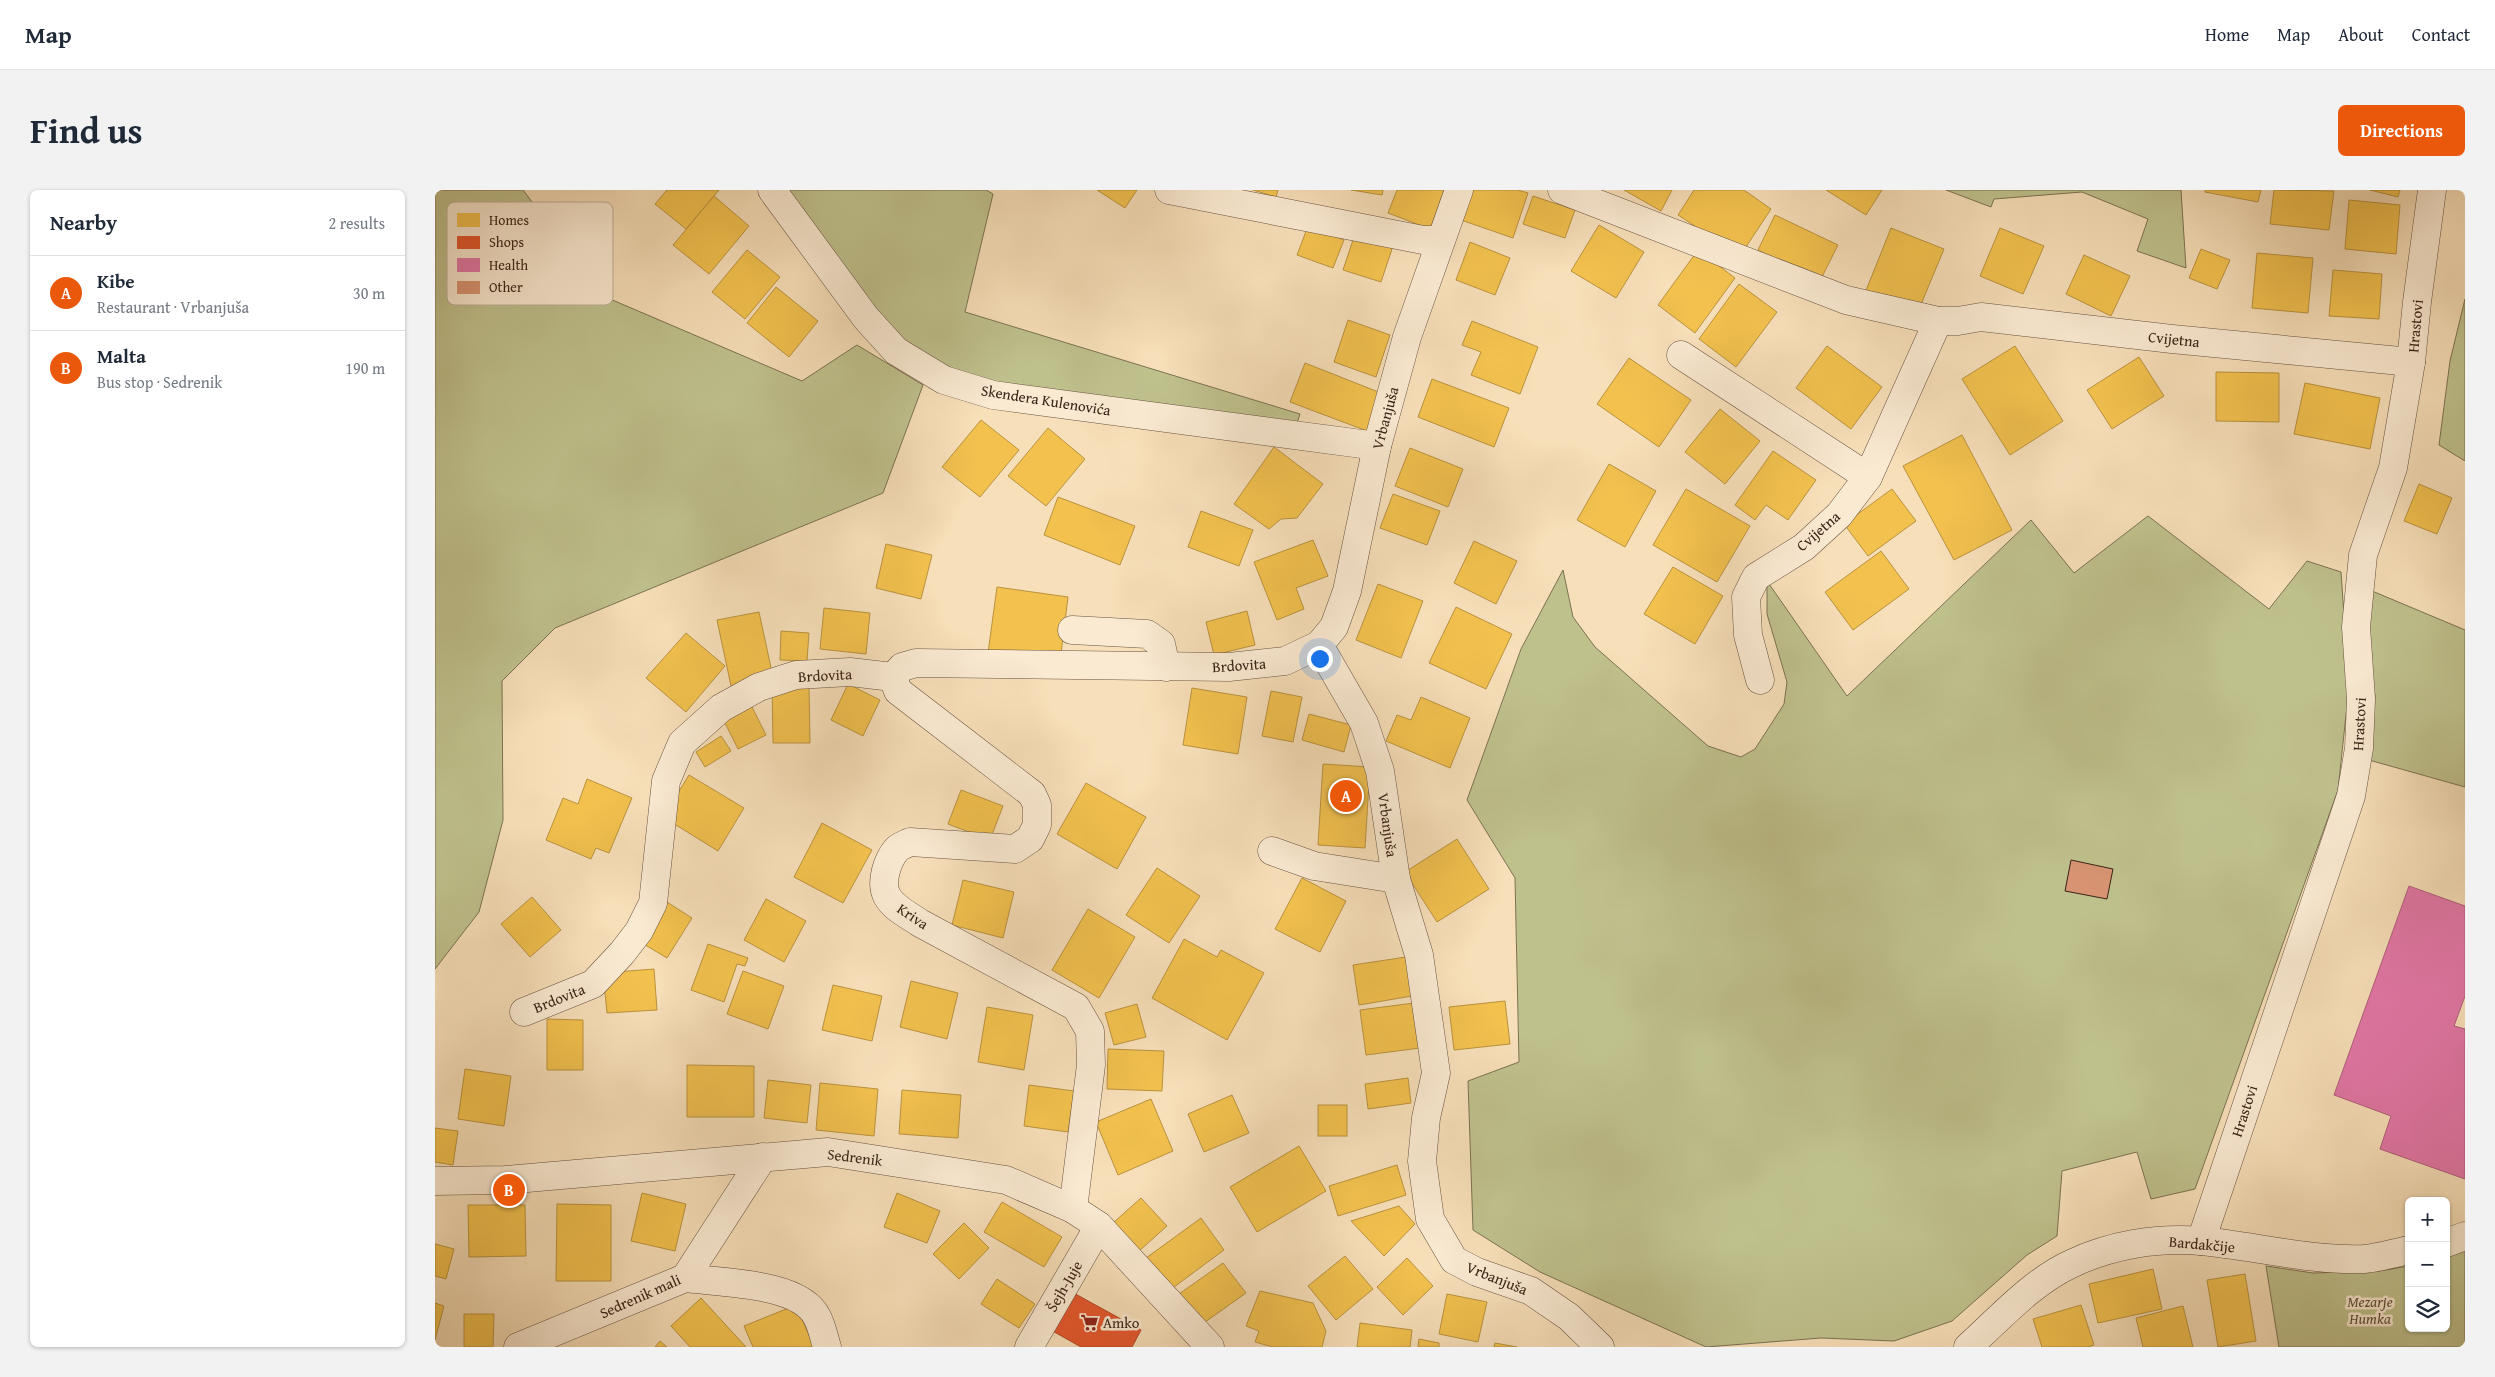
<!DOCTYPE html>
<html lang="en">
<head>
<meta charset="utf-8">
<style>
  body { margin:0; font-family:"Gentium Book Plus",serif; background:#f2f2f3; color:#1f2937 }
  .controls { position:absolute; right:15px; bottom:15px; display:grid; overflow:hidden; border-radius:8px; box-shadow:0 1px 4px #0004 }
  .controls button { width:45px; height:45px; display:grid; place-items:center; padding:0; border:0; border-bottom:1px solid #e0e1e3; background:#fff; color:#1f2937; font:25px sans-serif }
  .you { position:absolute; left:884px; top:468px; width:18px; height:18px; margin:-12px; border:4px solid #fff; border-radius:50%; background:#1a73e8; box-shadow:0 0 0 8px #1a73e833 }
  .badge { display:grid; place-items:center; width:32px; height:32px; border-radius:50%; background:#ea580c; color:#fff; font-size:16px; font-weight:700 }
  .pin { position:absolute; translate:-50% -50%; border:2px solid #fff; box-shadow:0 1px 5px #0006 }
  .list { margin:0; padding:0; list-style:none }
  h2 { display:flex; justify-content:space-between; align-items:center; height:65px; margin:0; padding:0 20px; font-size:21px }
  h2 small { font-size:16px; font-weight:400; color:#747a83 }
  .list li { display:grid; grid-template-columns:32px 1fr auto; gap:15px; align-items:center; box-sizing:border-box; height:75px; padding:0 20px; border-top:1px solid #e0e1e3 }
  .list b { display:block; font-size:19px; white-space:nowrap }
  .list p { margin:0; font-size:16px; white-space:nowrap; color:#747a83 }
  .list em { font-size:16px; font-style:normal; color:#747a83 }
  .icon { flex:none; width:28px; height:28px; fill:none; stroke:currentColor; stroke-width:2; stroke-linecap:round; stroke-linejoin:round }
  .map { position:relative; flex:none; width:2030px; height:1157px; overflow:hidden; border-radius:8px }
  header { display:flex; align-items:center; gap:30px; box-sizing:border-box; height:70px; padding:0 25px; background:#fff; border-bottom:1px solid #e0e1e3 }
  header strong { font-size:24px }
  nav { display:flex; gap:28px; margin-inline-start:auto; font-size:18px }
  .intro { display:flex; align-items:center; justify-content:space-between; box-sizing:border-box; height:120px; padding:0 30px }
  h1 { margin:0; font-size:35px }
  .button { padding:12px 22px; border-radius:8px; background:#ea580c; color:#fff; font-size:18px; font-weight:700 }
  main { display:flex; gap:30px; padding:0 30px }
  aside { flex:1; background:#fff; border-radius:8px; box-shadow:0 1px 4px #0004 }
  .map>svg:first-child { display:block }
  .green { fill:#bfc18d; stroke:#7c7252 }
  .homes { fill:#f2c14e; stroke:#ba923e }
  .shops { fill:#e4572e; stroke:#b14727 }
  .health { fill:#e377a8; stroke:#b05e7c }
  .building { fill:#d89472; stroke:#392317 }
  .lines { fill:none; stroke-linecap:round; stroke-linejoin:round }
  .minor-casing { stroke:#685240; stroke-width:29 }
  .minor { stroke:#faead2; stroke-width:28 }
  .labels { text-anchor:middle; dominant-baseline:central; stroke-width:5; stroke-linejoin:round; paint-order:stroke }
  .street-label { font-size:15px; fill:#392317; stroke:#faead2 }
  .park-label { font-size:15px; font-style:italic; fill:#5a4a34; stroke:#faead2 }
  .poi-label { font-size:15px; fill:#392317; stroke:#faead2; text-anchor:start }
  .key { fill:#faead2; stroke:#c0ae9a; stroke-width:1 }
  .key-label { font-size:14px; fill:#392317 }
</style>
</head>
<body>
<header>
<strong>Map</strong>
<nav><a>Home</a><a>Map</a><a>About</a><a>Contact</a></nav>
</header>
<div class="intro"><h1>Find us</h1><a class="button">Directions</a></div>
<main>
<aside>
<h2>Nearby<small>2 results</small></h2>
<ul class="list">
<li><span class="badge">A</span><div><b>Kibe</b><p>Restaurant · Vrbanjuša</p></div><em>30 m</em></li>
<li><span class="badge">B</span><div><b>Malta</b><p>Bus stop · Sedrenik</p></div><em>190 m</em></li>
</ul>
</aside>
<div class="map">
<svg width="2030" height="1157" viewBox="0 0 2030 1157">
  <rect width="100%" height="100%" fill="#f7dfb9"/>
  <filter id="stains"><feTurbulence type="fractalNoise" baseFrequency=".004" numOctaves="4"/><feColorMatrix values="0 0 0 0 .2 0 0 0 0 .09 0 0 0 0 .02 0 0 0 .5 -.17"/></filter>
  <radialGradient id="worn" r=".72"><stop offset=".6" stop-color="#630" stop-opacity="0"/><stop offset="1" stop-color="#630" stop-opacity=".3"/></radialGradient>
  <g class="green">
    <path d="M0,0h88l80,106 199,85 55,-36 66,40 -40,108 -328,135 -53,53 1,139 -24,92 -44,57z"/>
    <path d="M348,0h203l7,4 -28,118 335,102 -3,9 -296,-38 -43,-12 -69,-41z"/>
    <path d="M1511,0h235l5,78 -49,-17 11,-32 -66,-27 -88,7 -3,8z"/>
    <path d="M2030,109v162l-26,-16 11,-84z"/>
    <path d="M1713,326l121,93 38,-48 34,11 8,115 -11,103 -143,399 -44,10 -14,-47 -75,19 -5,65 -30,19 -75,66 -58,20 -73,-3 -115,9 -166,-75 -67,-42 -5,-149 51,-19 -4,-184 -48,-78 54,-151 42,-79 10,47 22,30 113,99 33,11 14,-8 29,-45 3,-22 -20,-68v-33l80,115 184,-176 43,53z"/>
    <path d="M1930,398l100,42v157l-96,-27 6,-64 -11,-63z"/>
    <path d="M2030,1061v96h-186l-13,-81 47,7 66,-2 30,-5v62h37v-70z"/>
  </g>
  <g class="homes">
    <path d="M232,0h52l-33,39 -31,-25z"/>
    <path d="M662,0h40l-12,18z"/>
    <path d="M818,0h25l-2,7z"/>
    <path d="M916,0h32l-1,5z"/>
    <path d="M962,0h47l-14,39 -42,-16z"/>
    <path d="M1036,0h47l10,3 -15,45 -52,-18z"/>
    <path d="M1189,0h48l-11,21z"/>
    <path d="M1259,0h50l27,19 -31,47 -62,-41z"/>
    <path d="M1391,0h56l-16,25z"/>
    <path d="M1770,0h56l-3,12 -53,-10z"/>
    <path d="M1839,0l60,1 -5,39 -59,-6z"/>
    <path d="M1935,0h30l-2,7z"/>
    <path d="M279,6l35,30 -40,48 -36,-29z"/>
    <path d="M1098,6l42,14 -10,28 -42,-14z"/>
    <path d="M1914,10l51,5 -4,49 -51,-5z"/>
    <path d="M1340,25l63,30 -18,36 -62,-31z"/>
    <path d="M1164,35l45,27 -28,46 -45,-27z"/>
    <path d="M873,36l36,14 -11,28 -36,-13z"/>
    <path d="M1456,38l53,21 -27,65 -52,-21z"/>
    <path d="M1565,38l44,18 -21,48 -43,-18z"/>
    <path d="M920,44l38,12 -12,36 -38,-12z"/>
    <path d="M1035,52l40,16 -15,37 -39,-15z"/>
    <path d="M1766,59l29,11 -13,29 -28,-11z"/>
    <path d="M312,60l33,27 -35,42 -33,-27z"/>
    <path d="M1263,60l37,28 -40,55 -37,-28z"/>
    <path d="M1822,63l56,5 -5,55 -56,-5z"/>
    <path d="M1649,65l46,21 -19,40 -45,-22z"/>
    <path d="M1898,80l49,4 -3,45 -50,-3z"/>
    <path d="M1304,94l38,28 -41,55 -37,-28z"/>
    <path d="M341,97l42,34 -29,36 -42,-34z"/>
    <path d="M913,130l42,15 -14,42 -42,-15z"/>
    <path d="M1037,131l66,26 -18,47 -49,-19 10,-23 -19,-7z"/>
    <path d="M1392,156l55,41 -31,42 -55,-41z"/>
    <path d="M1580,156l48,75 -53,34 -48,-76z"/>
    <path d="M1704,167l25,39 -52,33 -25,-39z"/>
    <path d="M1194,168l62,42 -32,47 -62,-43z"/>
    <path d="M870,173l76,30 -14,38 -77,-29z"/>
    <path d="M1781,182l63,1v49l-63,-1z"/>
    <path d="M997,189l77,29 -15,39 -76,-30z"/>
    <path d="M1870,193l75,15 -10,51 -76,-15z"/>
    <path d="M1285,219l40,32 -35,43 -40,-32z"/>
    <path d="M546,230l38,30 -39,47 -38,-30z"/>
    <path d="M613,238l37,31 -39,47 -38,-30z"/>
    <path d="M1527,245l50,95 -58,30 -51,-94z"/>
    <path d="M839,257l49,37 -26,34 -16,1 -12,10 -35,-25z"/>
    <path d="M975,258l53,21 -15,38 -53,-21z"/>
    <path d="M1338,261l43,29 -28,40 -22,-15 -11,15 -20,-15z"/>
    <path d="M1174,274l47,27 -31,56 -48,-27z"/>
    <path d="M1984,294l33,14 -15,36 -33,-13z"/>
    <path d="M1251,299l64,37 -33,56 -64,-37z"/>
    <path d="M1457,299l24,32 -48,35 -24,-32z"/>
    <path d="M958,304l47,17 -13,34 -47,-17z"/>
    <path d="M623,307l77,29 -15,39 -76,-30z"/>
    <path d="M766,321l52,19 -14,36 -51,-19z"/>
    <path d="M878,350l15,36 -32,12 8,21 -27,11 -23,-58z"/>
    <path d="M1039,351l43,20 -21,43 -42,-21z"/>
    <path d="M451,354l46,11 -11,44 -45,-11z"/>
    <path d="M1446,361l28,38 -56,41 -28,-38z"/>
    <path d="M1238,377l50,29 -28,48 -51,-30z"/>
    <path d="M943,394l45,17 -22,57 -45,-18z"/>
    <path d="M562,397l71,10 -8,65 -72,-9z"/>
    <path d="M1021,417l56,27 -26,55 -57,-26z"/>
    <path d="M389,418l46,5 -4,41 -46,-5z"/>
    <path d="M812,421l8,34 -41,10 -8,-33z"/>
    <path d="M324,422l14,65 -42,9 -14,-66z"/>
    <path d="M346,441l28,2 -2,28 -27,-1z"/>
    <path d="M251,443l39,33 -39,46 -40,-34z"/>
    <path d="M413,494l32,16 -17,36 -32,-16z"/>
    <path d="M337,496h37l1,57h-37z"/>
    <path d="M757,498l55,9 -9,57 -55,-9z"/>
    <path d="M836,501l31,6 -9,45 -31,-6z"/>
    <path d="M986,507l49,21 -20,50 -64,-27 11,-26 14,5z"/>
    <path d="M316,515l15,30 -28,14 -15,-30z"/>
    <path d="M874,524l42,11 -7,27 -42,-12z"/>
    <path d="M286,546l10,15 -26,16 -9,-15z"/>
    <path d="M888,574l47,3 -5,81 -47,-3z"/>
    <path d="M254,585l55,33 -26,43 -55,-34z"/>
    <path d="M152,589l45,19 -23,55 -13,-5 -5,11 -45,-19 17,-42 15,6z"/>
    <path d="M651,593l60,34 -29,52 -60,-35z"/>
    <path d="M526,600l42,16 -13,34 -42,-16z"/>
    <path d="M387,633l50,27 -29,53 -49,-26z"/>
    <path d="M1022,649l32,50 -52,33 -32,-50z"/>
    <path d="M722,678l43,28 -31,47 -43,-28z"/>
    <path d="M867,688l44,23 -26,51 -45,-23z"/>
    <path d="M528,690l51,12 -11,46 -51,-13z"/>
    <path d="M97,707l29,33 -31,27 -29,-33z"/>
    <path d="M331,709l40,22 -22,41 -40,-22z"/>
    <path d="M232,712l25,16 -25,40 -25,-15z"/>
    <path d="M653,719l47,28 -36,61 -47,-28z"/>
    <path d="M749,749l33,18 4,-7 43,23 -37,67 -75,-42z"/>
    <path d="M273,754l40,14 -3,8 -8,-2 -13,38 -33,-12z"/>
    <path d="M971,767l6,39 -53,9 -6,-40z"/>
    <path d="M219,779l3,41 -50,3 -4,-40z"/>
    <path d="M308,781l41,15 -16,43 -41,-15z"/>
    <path d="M476,791l47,12 -11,46 -47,-12z"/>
    <path d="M398,795l49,11 -10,45 -50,-11z"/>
    <path d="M1070,811l5,43 -56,6 -5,-43z"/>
    <path d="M979,813l6,45 -54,7 -6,-45z"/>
    <path d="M702,814l9,33 -32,8 -9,-32z"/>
    <path d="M552,817l46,8 -9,55 -46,-8z"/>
    <path d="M112,829l36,1v50h-36z"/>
    <path d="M673,859l56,2 -2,40 -55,-2z"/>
    <path d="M252,875l67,1v51h-67z"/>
    <path d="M30,879l46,7 -7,50 -46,-7z"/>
    <path d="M973,888l3,25 -43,6 -3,-25z"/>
    <path d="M333,890l43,5 -4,38 -43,-5z"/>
    <path d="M385,893l58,6 -4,47 -58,-6z"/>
    <path d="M594,895l45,6 -6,41 -44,-6z"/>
    <path d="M467,900l59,5 -3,43 -59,-4z"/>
    <path d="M797,905l17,38 -45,19 -16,-38z"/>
    <path d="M716,909l22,52 -55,24 -22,-53z"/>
    <rect x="883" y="915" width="29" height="31"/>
    <path d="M0,938l23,3 -5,34 -18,-3z"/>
    <path d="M864,956l27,45 -69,41 -27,-45z"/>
    <path d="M962,975l9,30 -68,21 -9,-30z"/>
    <path d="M207,1003l44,11 -11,47 -44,-10z"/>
    <path d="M462,1003l43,18 -13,32 -43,-16z"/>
    <path d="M706,1008l26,28 -28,25 -26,-28z"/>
    <path d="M567,1012l60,35 -18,30 -60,-35z"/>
    <path d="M122,1014l54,1v76h-55z"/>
    <path d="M33,1015h57l1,51 -57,1z"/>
    <path d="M964,1016l16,18 -31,32 -33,-35z"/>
    <path d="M766,1028l23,32 -54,40 -24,-32z"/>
    <path d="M529,1033l25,25 -30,31 -26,-25z"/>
    <path d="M0,1054l19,5 -8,30 -11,-3z"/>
    <path d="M910,1066l28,33 -37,31 -28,-34z"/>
    <path d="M972,1068l26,28 -30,29 -26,-28z"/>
    <path d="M788,1073l23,30 -45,32 -22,-31z"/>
    <path d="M1718,1079l9,40 -64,14 -9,-39z"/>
    <path d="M1810,1084l11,67 -38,6 -11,-67z"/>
    <path d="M562,1089l38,25 -16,24 -38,-24z"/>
    <path d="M825,1101l53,12 13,28 -4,16h-49l-18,-5 4,-11 -13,-5z"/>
    <path d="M1012,1104l40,8 -9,40 -39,-8z"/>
    <path d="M266,1108l45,49h-56l-19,-21z"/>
    <path d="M0,1113l9,3 -9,34z"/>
    <path d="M361,1115l18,42h-61l-9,-21z"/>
    <path d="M1646,1115l13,40 -7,2h-45l-9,-28z"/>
    <path d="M1748,1116l10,41h-50l-7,-29z"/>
    <path d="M29,1124h30l-1,33h-29z"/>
    <path d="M925,1133l52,7 -2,17h-53z"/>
    <path d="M984,1149l20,4v4h-21z"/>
    <path d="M225,1151l7,6h-12z"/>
    <path d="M1060,1153l22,4h-23z"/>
  </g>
  <path class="shops" d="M635,1101l71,39 -9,17h-51l-32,-18z"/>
  <path class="health" d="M1974,696l56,20v90l-11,30 11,3v150l-85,-30 11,-33 -57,-21z"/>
  <path class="building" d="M1636,670l42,9 -6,30 -42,-8z"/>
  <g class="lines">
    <defs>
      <g id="minor">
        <path d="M337,0l94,128 30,33 48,29 49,15 384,51"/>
        <path d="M734,0l254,50h17"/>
        <path d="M1127,0l284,110 92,21h20l23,-4 191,22 239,23"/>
        <path d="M1246,165l187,122"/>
        <path d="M637,440l75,4 14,10 5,23"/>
        <path d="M884,455l45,78 16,48 16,108 23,76 17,118 -10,45 -4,43 8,58 24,41 23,12 54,19 38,26 31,30"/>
        <path d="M458,487l9,-10 14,-4 313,4 56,-6 34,-16 15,-18 13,-36 30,-145 30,-109 52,-147"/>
        <path d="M458,487l5,14 134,103 5,11v20l-7,14 -15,10 -105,-7c-4,2 -10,4 -13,7 -10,11 -17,34 -10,47 7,13 22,19 33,27l156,84 14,24 1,34 -18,144"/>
        <path d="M1325,490l-12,-45 -2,-38 10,-20 48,-30 35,-32 29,-38 70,-156"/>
        <path d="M837,661l42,15 82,13"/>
        <path d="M89,822l69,-28 29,-31 17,-22 14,-28 13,-122 16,-38 39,-35 38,-21 37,-12 54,-3 43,5"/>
        <path d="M0,991l70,-1 323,-28 178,28 67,29 26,17 111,121"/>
        <path d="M1766,1051l150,-445 8,-48 2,-49 -5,-72 7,-72 30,-87 18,-106 6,-60 15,-112"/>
        <path d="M2011,1053l19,-7"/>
        <path d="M250,1088c35,5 115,4 132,39 5,9 7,21 10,30"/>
        <path d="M83,1157l167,-69 78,-121"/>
        <path d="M594,1157l70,-121"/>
        <path d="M1533,1157c32,-29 64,-65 103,-83 39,-19 87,-27 130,-23 54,5 108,20 163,18 15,-1 30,-6 45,-9"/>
      </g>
    </defs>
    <use href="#minor" class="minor-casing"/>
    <use href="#minor" class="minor"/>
  </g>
  <defs>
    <symbol id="supermarket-bare" viewBox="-9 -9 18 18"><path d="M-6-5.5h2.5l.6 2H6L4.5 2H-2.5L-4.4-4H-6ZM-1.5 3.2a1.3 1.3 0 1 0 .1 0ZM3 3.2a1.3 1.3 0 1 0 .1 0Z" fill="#8f2418" stroke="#faead2" stroke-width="2.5" paint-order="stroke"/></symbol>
  </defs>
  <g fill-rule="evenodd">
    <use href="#supermarket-bare" x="642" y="1120" width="25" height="25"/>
  </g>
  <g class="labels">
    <g class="street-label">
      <text transform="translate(1980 136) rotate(-85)">Hrastovi</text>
      <text transform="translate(1739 149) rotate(6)">Cvijetna</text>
      <text transform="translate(611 210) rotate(9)">Skendera Kulenovića</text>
      <text transform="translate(950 228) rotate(-75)">Vrbanjuša</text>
      <text transform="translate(1383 341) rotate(-41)">Cvijetna</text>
      <text transform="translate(804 475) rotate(-4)">Brdovita</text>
      <text transform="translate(390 485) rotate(-3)">Brdovita</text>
      <text transform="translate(1924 534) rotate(-87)">Hrastovi</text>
      <text transform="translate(953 635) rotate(82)">Vrbanjuša</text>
      <text transform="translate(478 726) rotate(34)">Kriva</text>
      <text transform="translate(124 808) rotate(-22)">Brdovita</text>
      <text transform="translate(1809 921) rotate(-72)">Hrastovi</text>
      <text transform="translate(420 967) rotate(7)">Sedrenik</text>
      <text transform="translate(1767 1054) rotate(5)">Bardakčije</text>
      <text transform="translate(1062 1088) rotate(22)">Vrbanjuša</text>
      <text transform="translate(629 1096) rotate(-60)">Šejh-Juje</text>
      <text transform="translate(205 1106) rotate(-24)">Sedrenik mali</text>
    </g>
    <g class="park-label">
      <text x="1935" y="1111">Mezarje<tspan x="1935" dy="17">Humka</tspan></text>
    </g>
    <g class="poi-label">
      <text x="668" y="1132">Amko</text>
    </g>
  </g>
  <rect x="12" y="12" width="166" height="103" rx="8" class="key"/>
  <rect x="22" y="23" width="23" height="14" fill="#f2c14e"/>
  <rect x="22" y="46" width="23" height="13" fill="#e4572e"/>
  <rect x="22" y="68" width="23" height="14" fill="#e377a8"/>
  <rect x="22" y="91" width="23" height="13" fill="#d89472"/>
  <g class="key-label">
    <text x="54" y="35">Homes</text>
    <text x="54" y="57">Shops</text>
    <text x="54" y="80">Health</text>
    <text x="54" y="102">Other</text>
  </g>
  <rect width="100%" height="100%" filter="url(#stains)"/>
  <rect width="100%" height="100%" fill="url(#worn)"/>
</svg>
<div class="controls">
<button>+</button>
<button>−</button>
<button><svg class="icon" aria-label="layers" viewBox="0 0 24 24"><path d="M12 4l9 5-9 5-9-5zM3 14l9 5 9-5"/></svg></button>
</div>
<div class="you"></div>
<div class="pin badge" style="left:911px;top:606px">A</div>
<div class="pin badge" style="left:74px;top:1000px">B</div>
</div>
</main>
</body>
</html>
